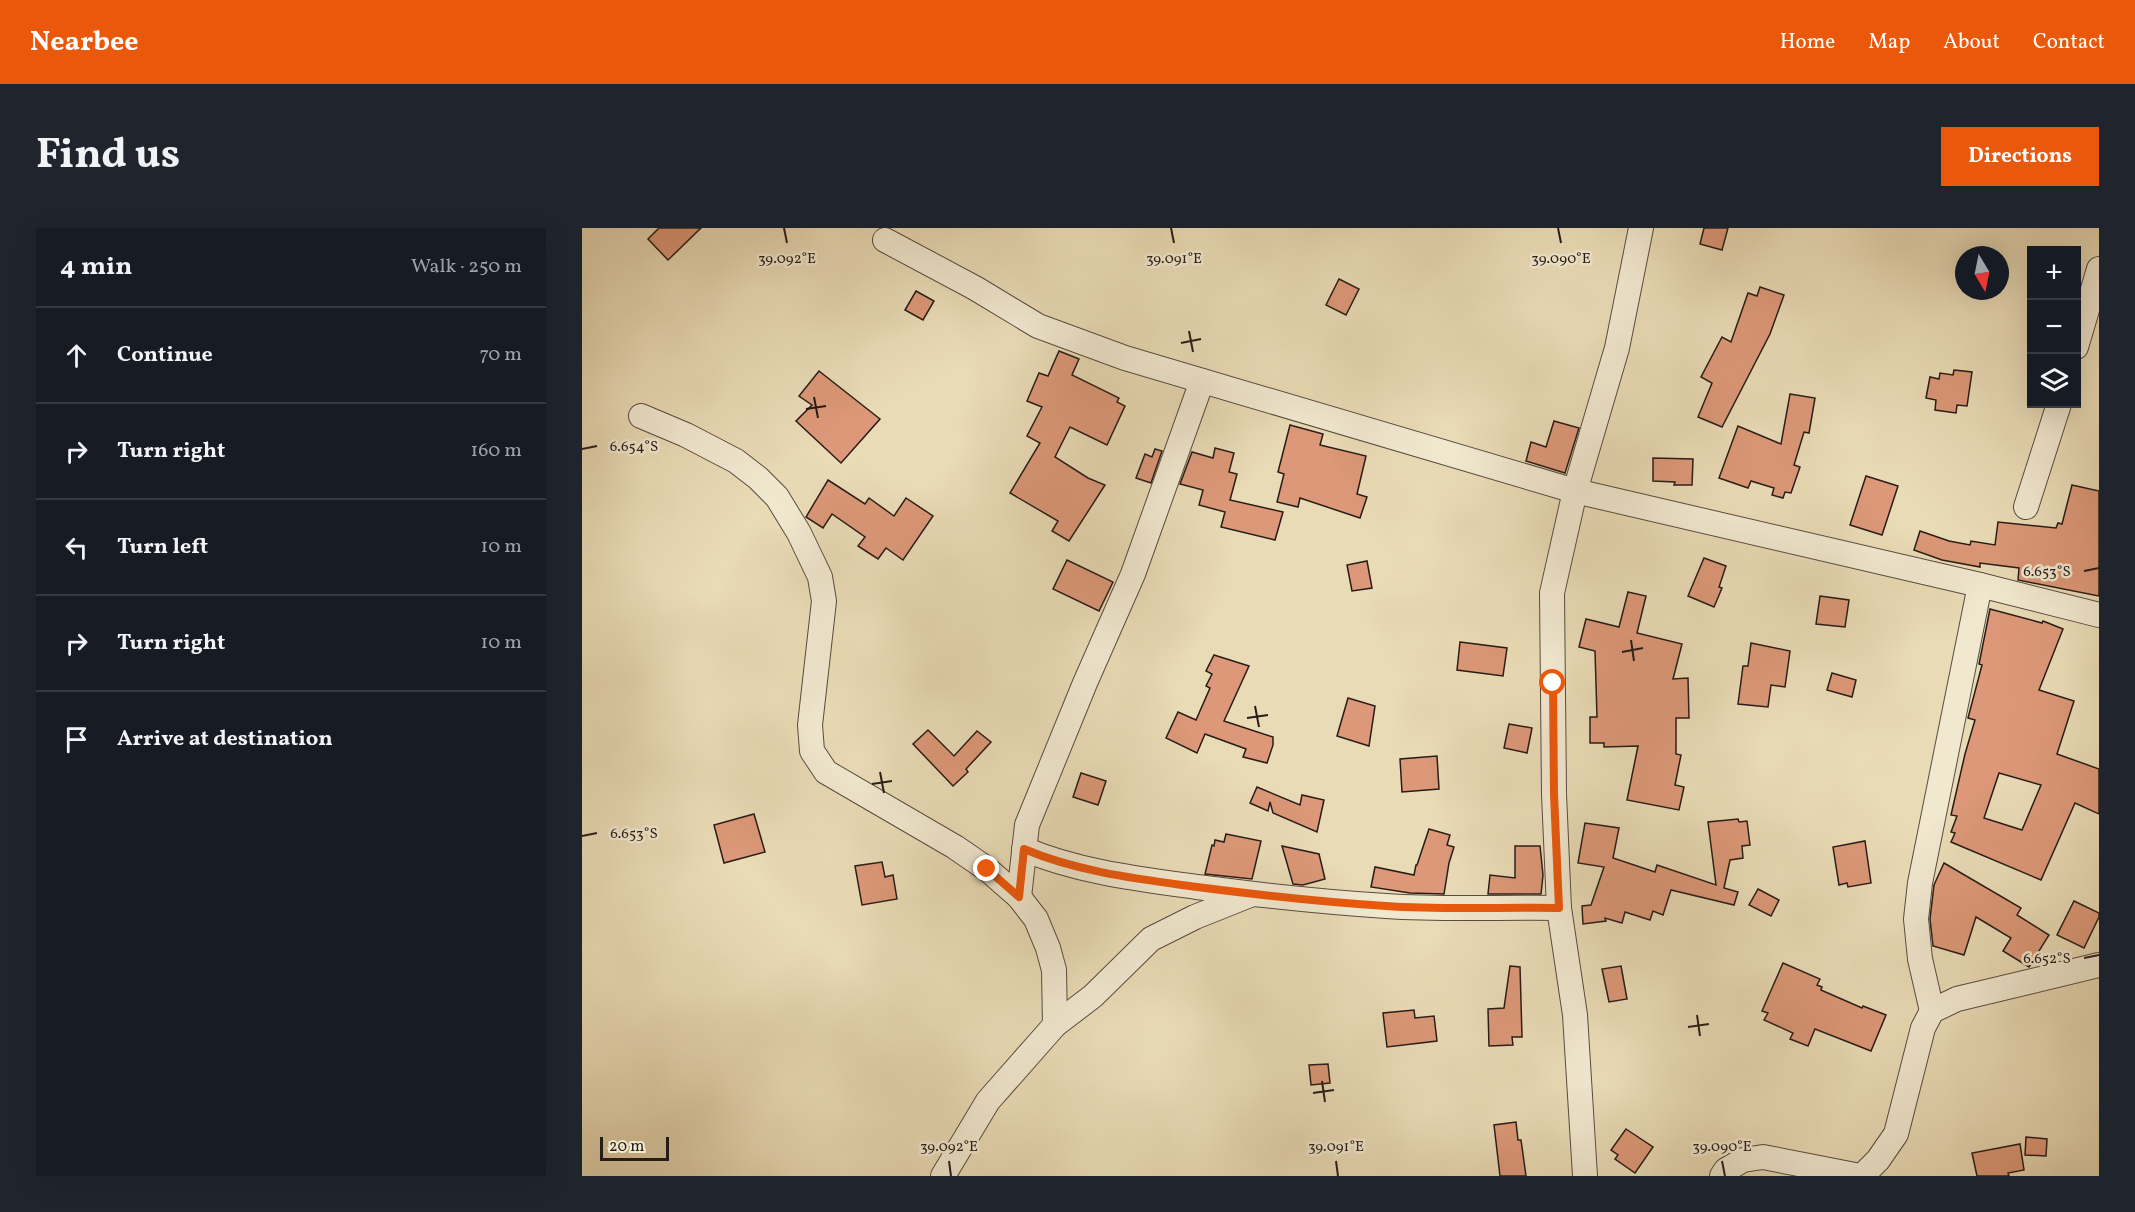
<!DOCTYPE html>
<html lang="en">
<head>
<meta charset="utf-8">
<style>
  body { margin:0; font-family:Vollkorn,serif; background:#20242c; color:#f1f3f6 }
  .controls { position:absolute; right:18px; top:18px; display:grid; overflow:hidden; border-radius:0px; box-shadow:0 6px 24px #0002 }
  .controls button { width:54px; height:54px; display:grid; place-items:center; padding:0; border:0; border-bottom:2px solid #363941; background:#171b24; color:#f1f3f6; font:30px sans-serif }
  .compass { position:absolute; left:1373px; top:18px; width:54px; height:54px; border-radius:50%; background:#171b24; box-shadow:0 6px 24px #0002; rotate:170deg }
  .scale { position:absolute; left:18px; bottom:15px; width:69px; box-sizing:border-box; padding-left:6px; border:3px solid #281c17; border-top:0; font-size:16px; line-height:21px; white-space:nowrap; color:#281c17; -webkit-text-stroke:4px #f1e8d0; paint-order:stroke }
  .stop { position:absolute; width:18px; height:18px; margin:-14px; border:4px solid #ea580c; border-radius:50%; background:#fff }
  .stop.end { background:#ea580c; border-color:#fff; box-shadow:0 2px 6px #0008 }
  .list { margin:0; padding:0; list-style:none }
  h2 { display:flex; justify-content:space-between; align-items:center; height:78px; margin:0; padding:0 24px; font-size:26px }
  h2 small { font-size:20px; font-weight:400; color:#9ea1a6 }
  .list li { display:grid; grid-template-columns:39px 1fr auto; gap:18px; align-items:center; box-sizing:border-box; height:96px; padding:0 24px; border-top:2px solid #363941 }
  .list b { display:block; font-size:22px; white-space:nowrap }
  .list em { font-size:20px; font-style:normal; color:#9ea1a6 }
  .icon { flex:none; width:33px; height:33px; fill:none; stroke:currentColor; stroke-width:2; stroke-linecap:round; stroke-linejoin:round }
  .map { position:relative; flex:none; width:1517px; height:948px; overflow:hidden; border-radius:0px }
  header { display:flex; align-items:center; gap:36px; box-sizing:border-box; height:84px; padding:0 30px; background:#ea580c; color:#fff }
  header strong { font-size:28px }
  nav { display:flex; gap:33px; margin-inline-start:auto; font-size:21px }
  .intro { display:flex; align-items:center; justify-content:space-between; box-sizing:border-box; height:144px; padding:0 36px }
  h1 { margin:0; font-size:42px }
  .button { padding:15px 27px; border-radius:0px; background:#ea580c; color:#fff; font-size:21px; font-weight:700 }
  main { display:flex; gap:36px; padding:0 36px }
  aside { flex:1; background:#171b24; border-radius:0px; box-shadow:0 6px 24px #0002 }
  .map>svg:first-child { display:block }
  .building { fill:#dc9878; stroke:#281c17; stroke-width:1.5; fill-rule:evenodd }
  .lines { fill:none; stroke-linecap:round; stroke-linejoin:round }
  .minor-casing { stroke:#584c3f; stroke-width:26 }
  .minor { stroke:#f1e8d0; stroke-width:24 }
  .route { stroke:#ea580c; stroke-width:8 }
  .ticks { fill:none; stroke:#281c17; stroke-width:2 }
  .ticks-label { font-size:15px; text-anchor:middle; fill:#281c17; stroke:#f1e8d0; stroke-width:5; stroke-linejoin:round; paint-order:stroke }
</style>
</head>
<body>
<header>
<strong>Nearbee</strong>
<nav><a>Home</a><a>Map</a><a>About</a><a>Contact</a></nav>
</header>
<div class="intro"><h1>Find us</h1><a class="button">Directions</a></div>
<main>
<aside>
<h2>4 min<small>Walk · 250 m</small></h2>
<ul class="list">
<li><svg class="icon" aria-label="ahead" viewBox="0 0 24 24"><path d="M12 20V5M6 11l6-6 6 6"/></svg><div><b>Continue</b></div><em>70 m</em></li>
<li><svg class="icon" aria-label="right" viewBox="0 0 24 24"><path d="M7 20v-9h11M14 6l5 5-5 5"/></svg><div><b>Turn right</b></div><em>160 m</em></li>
<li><svg class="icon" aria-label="left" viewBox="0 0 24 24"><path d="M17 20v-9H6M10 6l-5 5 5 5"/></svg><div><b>Turn left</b></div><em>10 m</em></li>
<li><svg class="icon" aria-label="right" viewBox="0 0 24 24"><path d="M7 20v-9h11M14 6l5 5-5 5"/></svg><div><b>Turn right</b></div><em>10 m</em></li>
<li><svg class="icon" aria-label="arrive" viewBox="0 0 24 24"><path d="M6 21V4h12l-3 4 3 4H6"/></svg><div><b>Arrive at destination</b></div></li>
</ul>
</aside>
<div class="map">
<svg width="1517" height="948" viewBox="0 0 1517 948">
  <rect width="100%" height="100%" fill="#e9dbb6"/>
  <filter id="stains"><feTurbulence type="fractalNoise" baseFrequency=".00333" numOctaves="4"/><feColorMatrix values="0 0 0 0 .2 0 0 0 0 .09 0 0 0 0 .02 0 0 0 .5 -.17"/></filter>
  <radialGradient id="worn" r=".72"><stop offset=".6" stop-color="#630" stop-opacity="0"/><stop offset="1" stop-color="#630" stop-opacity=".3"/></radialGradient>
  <g class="building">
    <path d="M77,0h42l-33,32 -20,-21z"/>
    <path d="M1122,0h24l-6,22 -22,-6z"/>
    <path d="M757,51l20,10 -13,26 -20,-10z"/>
    <path d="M1178,59l24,8 -14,39 -48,93 -24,-10 14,-34 -11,-6 21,-40 9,5 17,-49 9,3z"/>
    <path d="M334,63l18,10 -11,19 -18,-10z"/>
    <path d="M477,123l20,8 -7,16 47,23 -2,4 8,4 -18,39 -37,-18 -15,30 33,21 17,7 -36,56 -17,-10 6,-10 -48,-28 30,-50 -13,-7 15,-29 -15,-6 12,-28 9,3z"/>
    <path d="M1372,142l18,2 -5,34 -10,-1 -1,8 -21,-3 1,-10 -10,-2 4,-21 9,2 1,-6 13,2z"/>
    <path d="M237,143l61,48 -39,44 -45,-42 16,-16 -13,-9z"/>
    <path d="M1208,166l25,4 -6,35 -5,-1 -10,33 6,2 -9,26 -6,-1 -2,6 -11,-3 2,-7 -23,-7 -3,7 -29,-10 19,-52 43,18z"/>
    <path d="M972,193l25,7 -14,45 -39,-12 5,-19 15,5z"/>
    <path d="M708,197l33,9 -3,11 46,11 -9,38 10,3 -7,21 -60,-20 -2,9 -21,-5 7,-28 -6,-2z"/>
    <path d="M633,220l19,5 -5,19 8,2 -7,26 53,12 -8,28 -54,-13 4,-15 -26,-7 4,-15 -23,-6 12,-32 21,6z"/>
    <path d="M573,221l7,2 -11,32 -15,-5 9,-24 7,3z"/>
    <path d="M1071,230l40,1 -1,26h-18l1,-3 -22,-1z"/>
    <path d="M1284,248l32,10 -16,49 -32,-10z"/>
    <path d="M246,252l37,24 4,-6 25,18 12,-18 27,18 -30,44 -17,-12 -8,11 -20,-13 7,-9 -33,-23 -9,14 -17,-11z"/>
    <path d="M1490,257l27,6v105l-81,-16 1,-12 -39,-5v4l-38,-7 -28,-10 6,-19 29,10 21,4 1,-4 24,4 3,-23 58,6 2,-5 4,1z"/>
    <path d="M1122,330l22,8 -7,21 3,1 -8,19 -26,-11z"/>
    <path d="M485,332l46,22 -14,29 -46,-22z"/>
    <path d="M785,333l5,27 -20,3 -5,-26z"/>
    <path d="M1046,364l18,4 -9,37 45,11 -9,35 15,-1 1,40h-13v36l5,1 -6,30 9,2 -5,23 -52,-10 11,-54 -34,1v-4h-14v-26h7l-2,-66 -16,-4 7,-28 33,8z"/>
    <path d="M1238,368l29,4 -4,27 -29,-3z"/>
    <path d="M1408,381l52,14 1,-2 20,8 -24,61 35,11 -17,53 42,15v45l-24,-11 -34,77 -90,-38 4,-9 -4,-1 6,-16 -6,-1 14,-61 10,-34 -7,-2 14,-53 -3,-1zM1417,545l42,12 -19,45 -38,-12z"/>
    <path d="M878,414l47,6 -4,28 -46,-6z"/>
    <path d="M1169,415l39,8 -5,36 -14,-2 -3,22 -30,-3 5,-38h5z"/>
    <path d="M632,427l35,11 -25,55 49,16v8l-6,18 -24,-6 3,-8 -41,-15 -8,19 -31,-15 12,-26 18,8 14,-32 -4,-2 6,-12 -6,-3z"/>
    <path d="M1250,445l24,7 -4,17 -25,-7z"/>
    <path d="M766,470l27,8 -6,40 -32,-10z"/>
    <path d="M927,496l23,4 -5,25 -23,-5z"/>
    <path d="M346,502l26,26 23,-25 14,11 -25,27 2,3 -15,14 -40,-42z"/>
    <path d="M855,528l2,33 -37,3 -2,-33z"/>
    <path d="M499,545l25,8 -8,24 -25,-8z"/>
    <path d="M675,559l43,18 2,-10 22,5 -7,32 -44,-19 -3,-11 -2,9 -18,-8z"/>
    <path d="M172,586l11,38 -41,11 -10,-38z"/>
    <path d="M1156,591l1,3 8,-1 3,24 -8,1 1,12 -13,2 -6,28 14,4 -4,13 -63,-15 -8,25 -10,-4 -3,9 -25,-8 -3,11 -17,-5 1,3 -23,3 -1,-18 9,-1 13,-38 -26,-4 7,-40 34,5 -6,30 42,14 2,-7 59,20 -8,-63z"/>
    <path d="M847,601l21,6 -3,10 7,2 -5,16 -5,31 -34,-1 -39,-6 4,-20 39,8 2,-10h1z"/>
    <path d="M644,606l35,7 -9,38 -47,-5 7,-29 2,1 1,-6 9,2z"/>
    <path d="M1283,613l6,42 -23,4 -1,-4 -8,2 -6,-38z"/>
    <path d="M700,618l37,8 6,25 -22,6 -10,-1z"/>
    <path d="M933,618h25l3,29 -2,19h-53l2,-19 25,3z"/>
    <path d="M300,634l3,15 8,-2 4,24 -35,6 -7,-39z"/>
    <path d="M1362,635l77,45 -4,7 32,20 -20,32 -26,-16 8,-13 -35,-21 -12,38 -31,-9 -3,-27 4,-34z"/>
    <path d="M1176,661l21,11 -8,16 -22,-11z"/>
    <path d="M1492,673l25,12v4l-15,31 -27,-13z"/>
    <path d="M1201,735l37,16 -3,6 5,2 -1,3 41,18 1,-2 23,9 -15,36 -56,-22 -7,17 -18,-7 3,-6 -29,-13 4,-7 -6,-2z"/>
    <path d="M928,738l10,1 2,70h-10l1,8 -24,1 -1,-37 16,-1z"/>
    <path d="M1039,738l6,33 -18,3 -7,-33z"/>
    <path d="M832,782l1,8 19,-2 3,25 -50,6 -4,-34z"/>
    <path d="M746,836l2,19 -19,2 -2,-20z"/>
    <path d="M934,894l2,18h3l5,36h-26l-6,-51z"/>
    <path d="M1044,901l27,18 -18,26 -20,-14 3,-4 -7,-5z"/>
    <path d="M1444,909l21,2 -1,17 -21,-1z"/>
    <path d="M1438,916l4,26 -16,3 1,3h-32l-5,-23z"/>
  </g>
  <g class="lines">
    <defs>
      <g id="minor">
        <path d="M303,12l90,48 63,38 87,32 450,133 405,94 119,30"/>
        <path d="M1494,119l23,-78"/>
        <path d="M59,188l45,19 50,26 22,17 19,19 22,36 21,44 4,24 -14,124 2,26 14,21 129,75 32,22 32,28 17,22 12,29 6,22 1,55"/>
        <path d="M1444,279l33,-103"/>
        <path d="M442,621c54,23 115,30 173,38 62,8 126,15 189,19 57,4 115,1 173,2"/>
        <path d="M437,669l8,-72 58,-142 48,-109 69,-193"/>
        <path d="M1350,783l-12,-52 -4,-40 4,-36 60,-298"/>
        <path d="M361,948l45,-75 67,-76 38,-29 58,-57 44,-22 55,-22"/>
        <path d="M1003,948l-10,-161 -16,-107 -5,-114 -2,-201 23,-102 42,-143 24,-120"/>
        <path d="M1140,948l4,-6 17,-10 20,-3 97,19"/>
        <path d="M1280,948l16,-16 18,-26 27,-106 9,-17 25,-12 142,-34"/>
      </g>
    </defs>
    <use href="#minor" class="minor-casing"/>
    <use href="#minor" class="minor"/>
  </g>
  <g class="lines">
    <path class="route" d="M405,641l32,28 5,-48c54,23 115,30 173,38 62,8 126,15 189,19 57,4 115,1 173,2l-5,-114 -1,-111"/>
  </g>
  <path class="ticks" d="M202,0l3,15M589,0l3,15M976,0l3,15M607,103l4,21M599,115l20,-4M232,169l4,21M224,181l20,-3M0,221l15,-3M1502,343l15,-3M1049,412l3,21M1040,424l21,-4M673,478l4,21M665,490l21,-3M298,544l4,21M290,556l20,-3M0,608l15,-3M1502,730l15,-3M1115,787l3,21M1106,799l21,-3M740,853l3,21M731,865l21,-3M367,933l2,15M754,933l2,15M1140,933l3,15"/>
  <g class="ticks-label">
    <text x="205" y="35">39.092°E</text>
    <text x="592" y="35">39.091°E</text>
    <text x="979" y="35">39.090°E</text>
    <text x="52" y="223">6.654°S</text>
    <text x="1465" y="348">6.653°S</text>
    <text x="52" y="610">6.653°S</text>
    <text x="1465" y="735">6.652°S</text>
    <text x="367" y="923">39.092°E</text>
    <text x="754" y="923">39.091°E</text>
    <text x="1140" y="923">39.090°E</text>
  </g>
  <rect width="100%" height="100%" filter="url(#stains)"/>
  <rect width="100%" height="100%" fill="url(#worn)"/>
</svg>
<div class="controls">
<button>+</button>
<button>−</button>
<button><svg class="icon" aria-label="layers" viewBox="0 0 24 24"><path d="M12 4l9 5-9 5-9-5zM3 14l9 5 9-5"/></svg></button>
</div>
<svg class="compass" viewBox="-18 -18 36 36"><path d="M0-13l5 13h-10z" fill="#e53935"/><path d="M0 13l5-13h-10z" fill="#9ea1a6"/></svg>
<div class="scale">20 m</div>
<div class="stop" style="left:971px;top:455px"></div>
<div class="stop end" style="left:405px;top:641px"></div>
</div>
</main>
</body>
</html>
